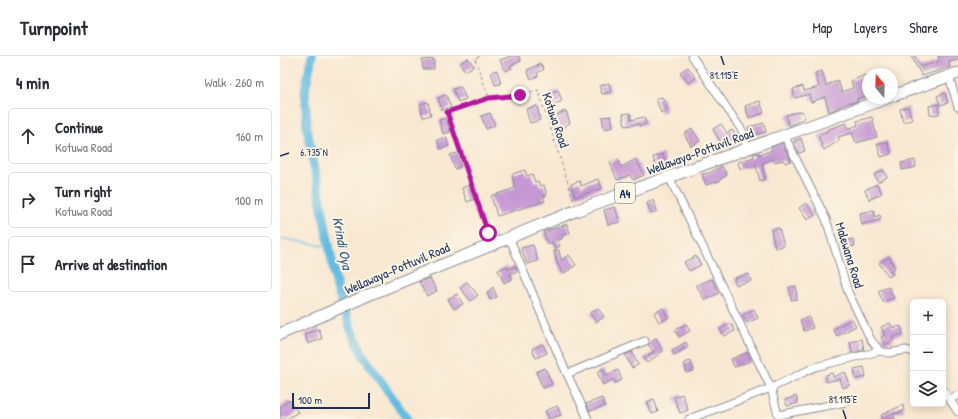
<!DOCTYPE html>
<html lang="en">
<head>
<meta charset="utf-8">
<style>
  body { margin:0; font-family:"Patrick Hand",sans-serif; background:#f2f2f3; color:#2b2b33 }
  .controls { position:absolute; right:12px; bottom:12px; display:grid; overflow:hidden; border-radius:6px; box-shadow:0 2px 10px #0003 }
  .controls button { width:36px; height:36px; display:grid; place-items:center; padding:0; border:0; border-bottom:1px solid #e1e1e2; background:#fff; color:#2b2b33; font:20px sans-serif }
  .compass { position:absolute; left:582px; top:12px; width:36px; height:36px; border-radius:50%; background:#fff; box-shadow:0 2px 10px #0003; rotate:341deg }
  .scale { position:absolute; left:12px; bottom:10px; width:78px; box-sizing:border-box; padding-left:4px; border:2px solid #1b2f5e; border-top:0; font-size:11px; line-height:14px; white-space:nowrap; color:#1b2f5e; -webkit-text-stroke:3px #fcf5e5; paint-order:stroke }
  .stop { position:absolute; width:12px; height:12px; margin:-9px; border:3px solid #b5179e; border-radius:50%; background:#fff }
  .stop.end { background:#b5179e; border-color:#fff; box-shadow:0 1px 4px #0008 }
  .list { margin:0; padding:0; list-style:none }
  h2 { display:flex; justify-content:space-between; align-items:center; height:52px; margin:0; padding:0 16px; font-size:17px }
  h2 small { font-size:13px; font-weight:400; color:#7c7c81 }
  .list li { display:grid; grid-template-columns:26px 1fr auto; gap:12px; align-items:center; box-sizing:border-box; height:56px; margin:0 8px 8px; padding:0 8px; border:1px solid #e1e1e2; border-radius:6px }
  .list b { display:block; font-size:15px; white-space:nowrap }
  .list p { margin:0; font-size:13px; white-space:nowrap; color:#7c7c81 }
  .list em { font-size:13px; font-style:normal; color:#7c7c81 }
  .icon { flex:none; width:22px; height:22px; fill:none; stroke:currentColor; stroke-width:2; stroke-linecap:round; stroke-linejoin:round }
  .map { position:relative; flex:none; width:678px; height:363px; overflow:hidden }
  header { display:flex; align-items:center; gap:24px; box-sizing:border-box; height:56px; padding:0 20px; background:#fff; border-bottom:1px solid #e1e1e2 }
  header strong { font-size:19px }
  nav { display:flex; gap:22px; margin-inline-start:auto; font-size:14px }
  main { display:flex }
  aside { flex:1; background:#fff }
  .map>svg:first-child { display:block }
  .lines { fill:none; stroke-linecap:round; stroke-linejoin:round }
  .stream { stroke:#64bbe1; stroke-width:1.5 }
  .river { stroke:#64bbe1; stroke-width:9 }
  .building { fill:#c698d3 }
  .minor-casing { stroke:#8a8c98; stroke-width:9 }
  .highway-casing { stroke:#8a8c98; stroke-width:13 }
  .path { stroke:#8a8c98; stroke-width:1; stroke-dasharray:3 3; stroke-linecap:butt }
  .minor { stroke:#fff; stroke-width:7 }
  .highway { stroke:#fff; stroke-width:11 }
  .route { stroke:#b5179e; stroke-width:5 }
  .ticks { fill:none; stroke:#1b2f5e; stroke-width:1.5 }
  .labels { text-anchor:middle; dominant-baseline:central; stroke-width:4; stroke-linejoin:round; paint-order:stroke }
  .shield { fill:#fcf5e5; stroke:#5e6a86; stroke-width:1 }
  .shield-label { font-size:12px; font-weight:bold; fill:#1b2f5e }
  .street-label { font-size:13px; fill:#1b2f5e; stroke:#fcf5e5 }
  .water-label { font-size:14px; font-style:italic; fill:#315985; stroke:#fcf5e5 }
  .ticks-label { font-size:10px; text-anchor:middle; fill:#1b2f5e; stroke:#fcf5e5; stroke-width:4; stroke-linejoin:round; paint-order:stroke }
</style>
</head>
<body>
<header>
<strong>Turnpoint</strong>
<nav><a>Map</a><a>Layers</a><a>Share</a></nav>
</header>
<main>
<aside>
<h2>4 min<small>Walk · 260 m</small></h2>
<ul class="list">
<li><svg class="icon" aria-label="ahead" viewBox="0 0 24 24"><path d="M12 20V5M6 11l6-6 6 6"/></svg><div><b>Continue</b><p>Kotuwa Road</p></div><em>160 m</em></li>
<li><svg class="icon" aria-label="right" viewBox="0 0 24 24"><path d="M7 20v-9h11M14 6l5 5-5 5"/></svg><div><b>Turn right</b><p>Kotuwa Road</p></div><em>100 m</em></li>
<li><svg class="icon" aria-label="arrive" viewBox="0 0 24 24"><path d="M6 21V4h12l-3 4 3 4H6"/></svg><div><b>Arrive at destination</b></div></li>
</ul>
</aside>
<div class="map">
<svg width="678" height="363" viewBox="0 0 678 363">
  <rect width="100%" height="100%" fill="#fcf5e5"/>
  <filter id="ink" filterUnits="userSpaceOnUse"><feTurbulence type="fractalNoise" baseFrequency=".025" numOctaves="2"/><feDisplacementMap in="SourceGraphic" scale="8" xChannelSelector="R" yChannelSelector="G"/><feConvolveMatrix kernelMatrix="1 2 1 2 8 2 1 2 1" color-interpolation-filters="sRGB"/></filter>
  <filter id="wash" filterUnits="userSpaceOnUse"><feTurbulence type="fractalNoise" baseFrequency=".012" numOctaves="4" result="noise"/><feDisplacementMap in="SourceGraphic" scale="16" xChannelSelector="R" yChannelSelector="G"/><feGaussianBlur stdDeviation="0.9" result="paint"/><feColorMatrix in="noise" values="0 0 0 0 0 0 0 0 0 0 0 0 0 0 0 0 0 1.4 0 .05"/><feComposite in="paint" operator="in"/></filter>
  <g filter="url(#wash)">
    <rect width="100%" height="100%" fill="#f8e8d2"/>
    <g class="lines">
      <path class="stream" d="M0,182l48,9"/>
      <path class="river" d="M32,0l-7,34 2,38 30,160 14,42 12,25 44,64"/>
    </g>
    <g id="blocks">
      <g class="building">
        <path d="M231,0h8l2,5 -11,5 2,2 -7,3 -5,-11z"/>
        <path d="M631,0h3l7,11 18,-6 -1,-5h20v4l-9,2 1,5 -28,9z"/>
        <path d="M188,2l6,8 -9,5 -5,-8z"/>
        <path d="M154,3v10h-11l-1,-9z"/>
        <path d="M261,8l3,5 -7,4 1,3 -7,3 -4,-9z"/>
        <path d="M408,11l8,11 -8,5 -8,-11z"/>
        <path d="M217,14l4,14 -6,1 -4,-13z"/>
        <path d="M542,15l4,14 12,-4 4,11 11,-4 -2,-7 14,-6 3,8v12l-11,4 1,2 -7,2v-1l-22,10 -4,-15 -14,5 -2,-8 -14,4 -2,-9 10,-3 1,5 15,-4 -4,-14z"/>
        <path d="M329,27l2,9 -9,2 -3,-8z"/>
        <path d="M181,31l5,12 -8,3 -5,-13z"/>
        <path d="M278,34l4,11 -9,4 -4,-12z"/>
        <path d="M665,37l3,10 -8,2 -3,-9z"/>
        <path d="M166,39l5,12 -9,3 -4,-12z"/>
        <path d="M382,41l5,13 -6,3 -5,-14z"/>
        <path d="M480,45l4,12 -15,5 -4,-12z"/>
        <path d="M148,46l3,13 -8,2 -3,-13z"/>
        <path d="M658,48l1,10 -9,1 -1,-9z"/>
        <path d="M257,50l3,14 -10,3 -4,-14z"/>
        <path d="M628,51l4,13 -9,2 -3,-13z"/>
        <path d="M286,55l4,12 -6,3 1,2 -6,3 -3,-7 -2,1 -3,-8z"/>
        <path d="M522,55l3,7 -16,8 -3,-11z"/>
        <path d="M210,57l5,12 -9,4 -5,-13z"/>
        <path d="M350,57l1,7 13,-3 2,7 -7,2v-2l-14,2 -2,-12z"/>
        <path d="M331,60l2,11 -9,2 -2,-12z"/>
        <path d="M592,61l5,20 -21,6 -4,-10 -14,4 2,3 -16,10 -6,-14 11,-6v-1l17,-6 2,6 10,-4 -1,-4z"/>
        <path d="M166,62l4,14 -7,2 -4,-14z"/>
        <path d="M484,67l2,9 -15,4 -3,-9z"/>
        <path d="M441,68l6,9 5,-3 6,8 -14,10 -11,-19z"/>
        <path d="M412,73l8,12 -9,5 -7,-12z"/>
        <path d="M166,81l3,9 -9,3 -3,-9z"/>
        <path d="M521,82l4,13 -6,2 -5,-12z"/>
        <path d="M607,85l4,13 -10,3 -4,-13z"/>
        <path d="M502,87l9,18 -6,2 -2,-3 -9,2 -1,-3 -11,4 3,16 -5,2 -4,-16 -16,4 -2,-7 16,-5 -1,-3 6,-1v2l13,-5 -1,-2z"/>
        <path d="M176,97l5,13 -6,3 -5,-14z"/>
        <path d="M383,98l3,11 -10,3 -3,-11z"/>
        <path d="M338,103l3,8 15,-8 8,16 -11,5 -3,-5 -13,5 -7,-18z"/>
        <path d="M635,104l1,7 -14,3 -1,-7z"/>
        <path d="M442,110l5,9 -7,4v2l-14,4 -4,-11 7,-1z"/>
        <path d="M245,114l2,6 5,-2 3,8 3,-1 2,5 4,-1 3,10 -4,1 2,5 -48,15 -6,-20 24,-8 -3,-14z"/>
        <path d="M603,114l4,7 -9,5 -4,-7z"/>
        <path d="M318,123l4,9 -27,9 -4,-13 9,-3 1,5z"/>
        <path d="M597,128l5,9 -13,7 -4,-10z"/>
        <path d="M190,129l5,14 -8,3 -5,-14z"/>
        <path d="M373,144l4,11 -6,3 -4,-11z"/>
        <path d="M526,147l9,12 -8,5 -8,-12z"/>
        <path d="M335,151l5,15 -12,3 -4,-15z"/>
        <path d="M594,154l1,7 5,-2 1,4 -19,6 -2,-12z"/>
        <path d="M287,168l3,9 -8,2 1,3 -6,2 3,6 -4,3 -4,-7 -4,2 -5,-12z"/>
        <path d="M499,172l5,18 -9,2 -4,-18z"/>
        <path d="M573,183l2,7 -12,3 -2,-7z"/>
        <path d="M253,189l5,16 -11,3 -6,-16z"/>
        <path d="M279,194l2,10 8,-5 7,10 -13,9 -7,-13 -2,-10z"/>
        <path d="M416,200l5,9 -12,6 -5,-9z"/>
        <path d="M609,201l6,11 -4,2 2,4 -4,3 -10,-14z"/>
        <path d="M227,210l1,3 7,-3 2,5 -7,3 2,5 -8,4 -6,-13z"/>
        <path d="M469,218l2,7 -15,4 -2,-7z"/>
        <path d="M150,222l7,13 -10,5 -8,-14z"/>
        <path d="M432,223l7,14 -14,7 -9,-15z"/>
        <path d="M187,226l11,13 -7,6 -11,-13z"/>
        <path d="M516,230l1,13 -6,1 -2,-13z"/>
        <path d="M213,231l4,10 -7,3 -3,-7z"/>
        <path d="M609,231l5,11 -11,4 -5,-11z"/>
        <path d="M177,238l6,10 -9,5 -6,-10z"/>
        <path d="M318,252l6,9 -8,5 -6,-9z"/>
        <path d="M383,252l5,10 -9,4 -5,-9z"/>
        <path d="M474,253l4,9 -11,5 -4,-8z"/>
        <path d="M529,261l4,11 -9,3 -4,-11z"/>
        <path d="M572,263l4,7 -19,10 -4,-7z"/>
        <path d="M451,267l4,8 -11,5 -4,-7z"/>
        <path d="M610,267l3,5 8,-2 2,8 -11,3 2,3 -9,5 -4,-8 4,-2 -4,-8z"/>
        <path d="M406,268l4,7 -11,6 -4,-7z"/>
        <path d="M39,273l3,10 -14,5 -3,-10z"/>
        <path d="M376,282l7,13 -16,12 -4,-5 11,-6 -6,-7z"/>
        <path d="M582,283l2,11 -12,3 -2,-11z"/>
        <path d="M406,286l2,5 -14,8 -2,-5z"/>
        <path d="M263,288l4,9 -11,5 -4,-9z"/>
        <path d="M352,296l6,13 -6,3 -7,-13z"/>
        <path d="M468,296l3,9 -17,6 -3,-8z"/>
        <path d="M411,305l3,10 -7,2 -3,-10z"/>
        <path d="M584,311l2,10 -10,2 -2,-10z"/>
        <path d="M265,312l7,16 -9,4 -7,-16z"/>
        <path d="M323,313l3,6 12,-5 4,10 -7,3 -1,-4 -11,6 -6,-13z"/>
        <path d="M565,316l5,13 -7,3 -3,-9 -14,3v-7l6,-2 1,4z"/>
        <path d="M402,338l6,16 -8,3 -6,-16z"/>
        <path d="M516,340l2,7 -11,3 -2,-6z"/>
        <path d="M322,342l3,8 -15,5 -4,-7z"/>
        <path d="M374,343l4,13 -6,2 -5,-12z"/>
        <path d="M9,344l9,12 -11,7h-7v-12z"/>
        <path d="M623,349l1,6 -11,3 2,5h-12l-2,-4z"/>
        <path d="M277,350l4,9 -12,4 -4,-8z"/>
      </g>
    </g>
  </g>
  <g filter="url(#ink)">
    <use href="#blocks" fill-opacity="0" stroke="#8a8c98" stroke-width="1"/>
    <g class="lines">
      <defs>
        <g id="minor">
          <path d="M412,0l51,76 4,16"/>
          <path d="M669,20l9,31"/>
          <path d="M504,79l42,84 22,73 23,48 9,11 8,2 18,-3 7,2"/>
          <path d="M389,121l102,211 7,27 68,-13"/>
          <path d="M229,181l49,117 30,65"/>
          <path d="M287,318l78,-33"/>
          <path d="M663,334l15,22"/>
          <path d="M670,343l8,-4"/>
          <path d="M409,363l82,-31 44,-21 65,-16"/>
        </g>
        <g id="highway">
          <path d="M612,40l66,-23"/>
          <path d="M0,278l86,-38 209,-85 312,-113"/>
        </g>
      </defs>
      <use href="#minor" class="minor-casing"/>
      <use href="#highway" class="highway-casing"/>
      <g class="path">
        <path d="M200,0l-5,3 14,39 -42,15 42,120"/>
        <path d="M209,42l31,-3 18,-5 36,112"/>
      </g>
      <use href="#minor" class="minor"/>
      <use href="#highway" class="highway"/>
    </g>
  </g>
  <g class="lines" filter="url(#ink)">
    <path class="route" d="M208,177l-41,-121 42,-14 31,-3"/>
  </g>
  <path class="ticks" d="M441,0l3,9M0,100l9,-3M563,354l3,9"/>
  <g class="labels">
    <rect class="shield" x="335" y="127" width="20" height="20" rx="3"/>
    <g class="shield-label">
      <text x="345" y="137">A4</text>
    </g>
    <g class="street-label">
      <text transform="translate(276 64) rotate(71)">Kotuwa Road</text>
      <text transform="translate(420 95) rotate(-20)">Wellawaya-Pottuvil Road</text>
      <text transform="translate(570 199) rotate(73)">Malewana Road</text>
      <text transform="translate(117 212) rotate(-23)">Wellawaya-Pottuvil Road</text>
    </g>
    <g class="water-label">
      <text transform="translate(63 187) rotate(79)">Krindi Oya</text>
    </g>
  </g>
  <g class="ticks-label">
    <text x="444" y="23">81.115°E</text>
    <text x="34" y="100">6.735°N</text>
    <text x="563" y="347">81.115°E</text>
  </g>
</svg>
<div class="controls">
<button>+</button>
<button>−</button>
<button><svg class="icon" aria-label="layers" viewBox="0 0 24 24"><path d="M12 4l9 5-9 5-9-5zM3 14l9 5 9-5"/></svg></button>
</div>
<svg class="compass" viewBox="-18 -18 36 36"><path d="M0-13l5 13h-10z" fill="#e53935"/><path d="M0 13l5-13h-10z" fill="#7c7c81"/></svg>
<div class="scale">100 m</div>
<div class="stop" style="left:208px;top:177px"></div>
<div class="stop end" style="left:240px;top:39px"></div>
</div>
</main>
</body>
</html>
